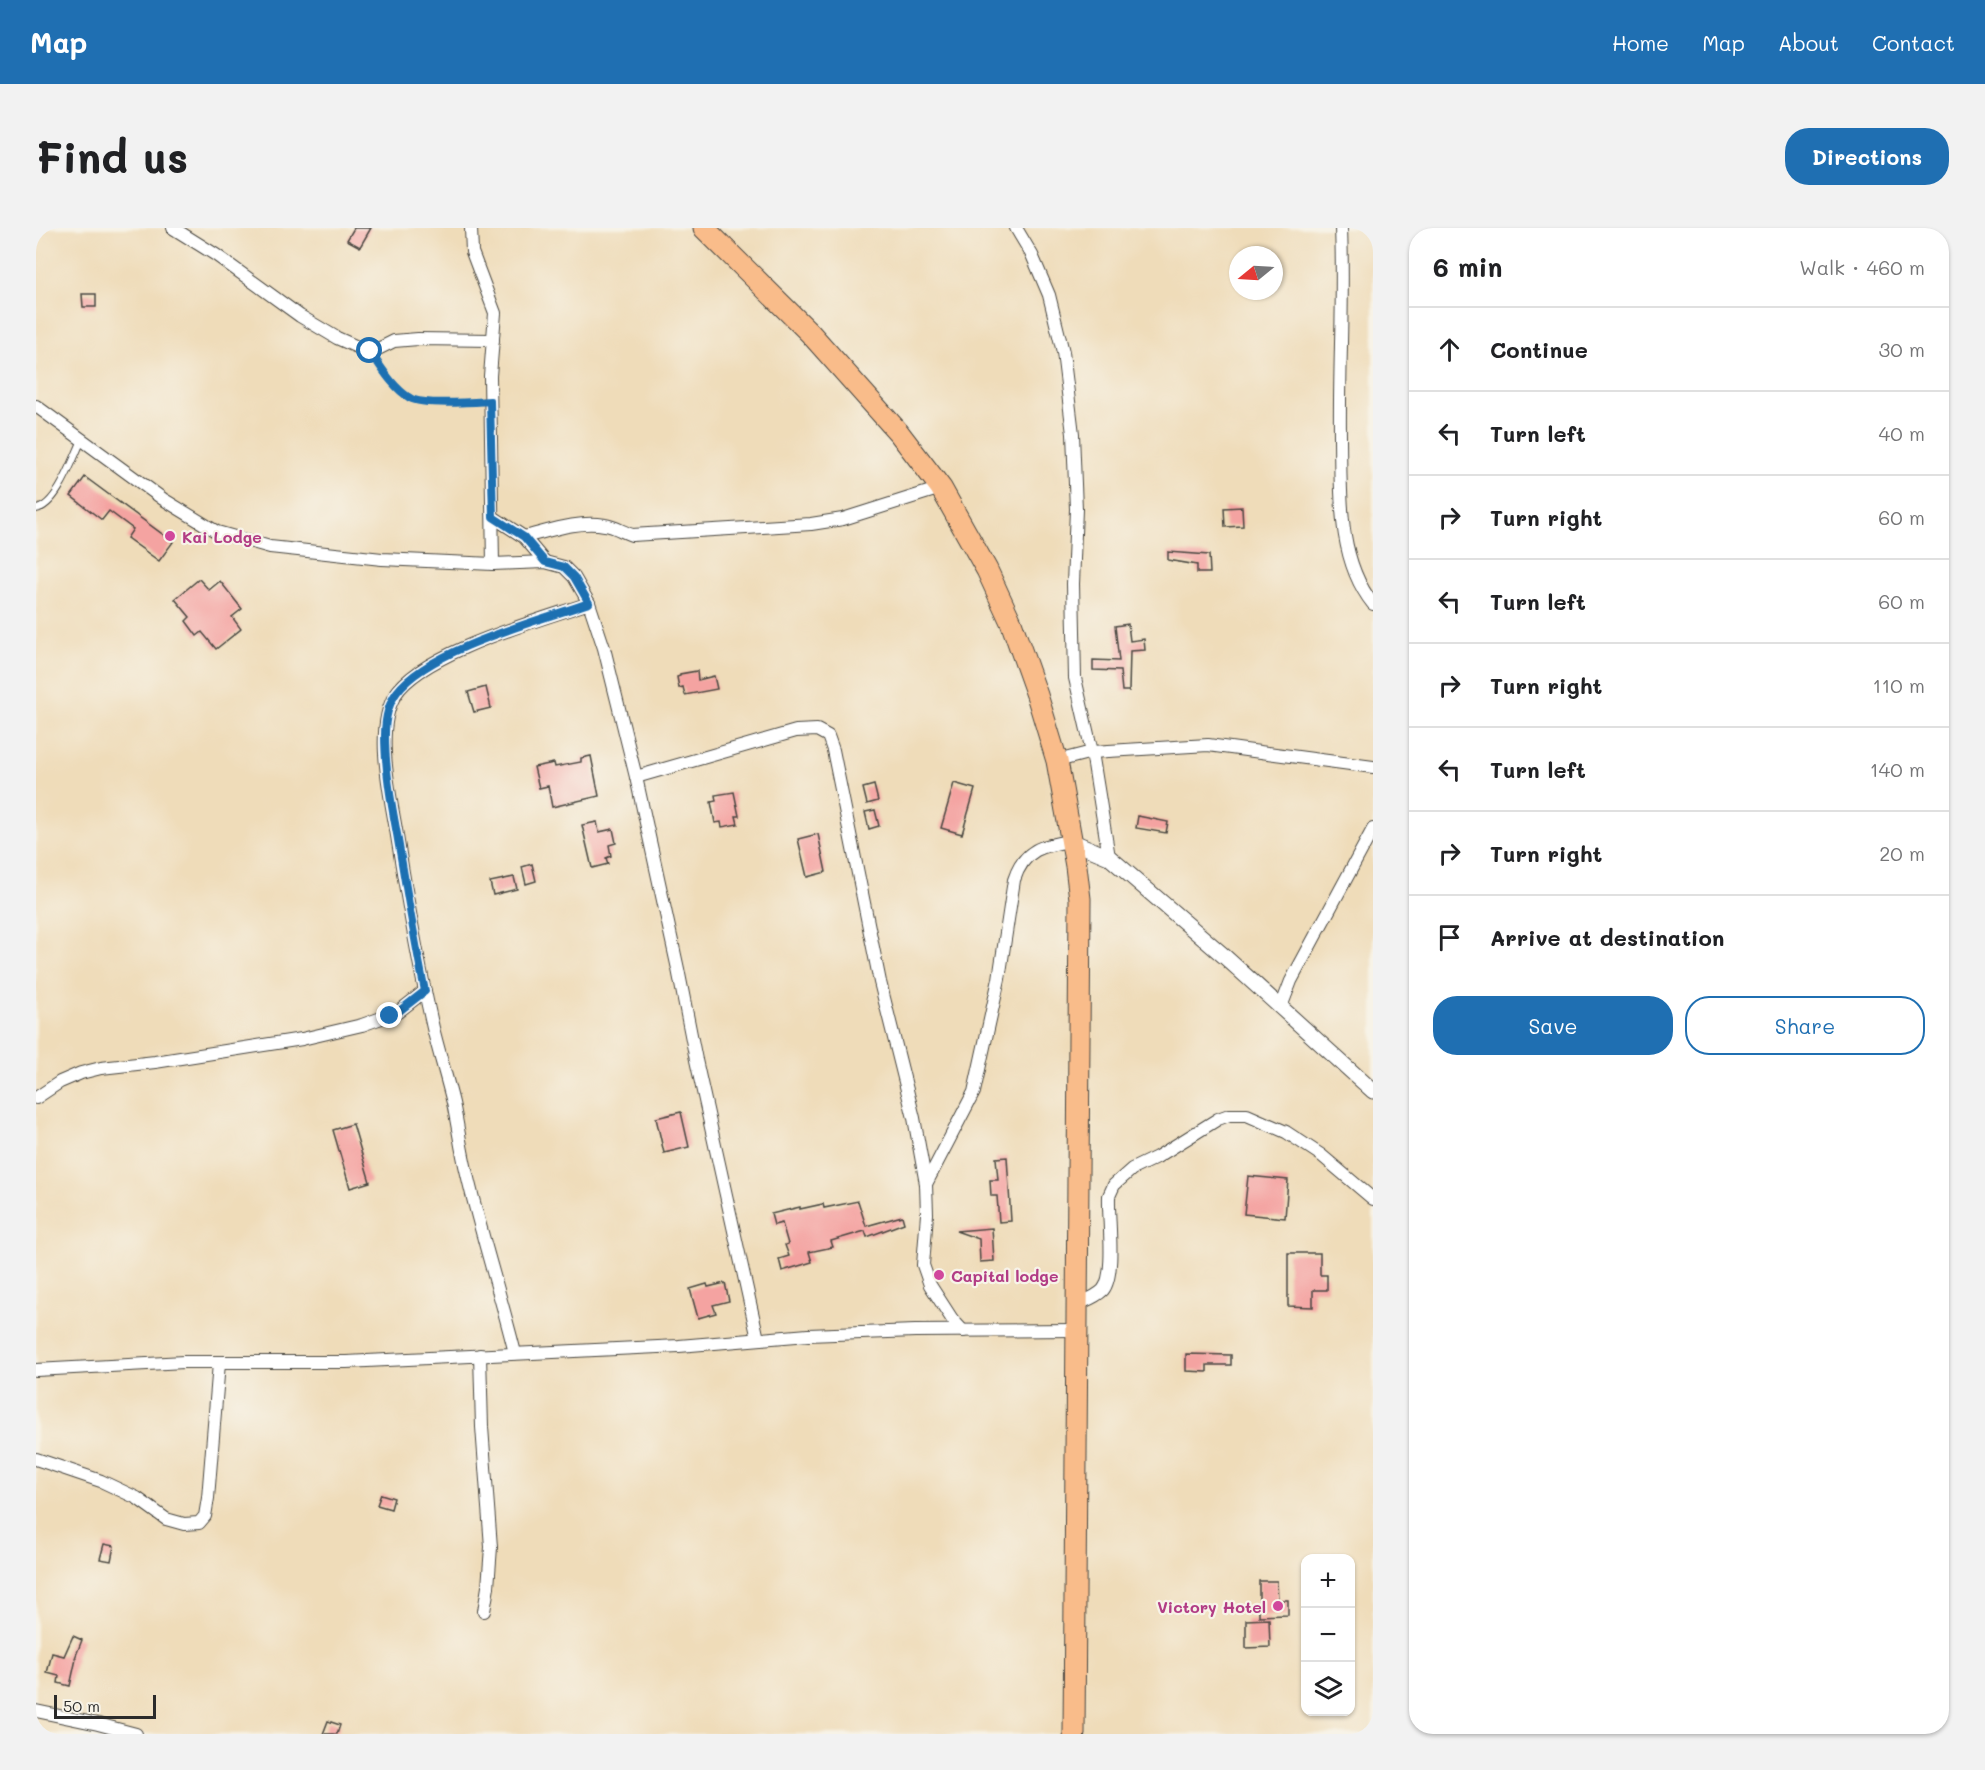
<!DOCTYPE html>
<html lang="en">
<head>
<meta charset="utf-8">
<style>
  body { margin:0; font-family:Mali,sans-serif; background:#f2f2f2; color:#202124 }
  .controls { position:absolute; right:18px; bottom:18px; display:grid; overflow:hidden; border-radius:12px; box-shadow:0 2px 4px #0004 }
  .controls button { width:54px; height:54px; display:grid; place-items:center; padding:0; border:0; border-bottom:2px solid #e0e0e0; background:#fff; color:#202124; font:30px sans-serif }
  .compass { position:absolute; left:1193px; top:18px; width:54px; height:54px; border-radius:50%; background:#fff; box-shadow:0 2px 4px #0004; rotate:252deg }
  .scale { position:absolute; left:18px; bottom:15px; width:102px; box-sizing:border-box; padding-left:6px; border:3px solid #2b2b2b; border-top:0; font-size:16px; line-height:21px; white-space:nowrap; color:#2b2b2b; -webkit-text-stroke:4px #f7f3e8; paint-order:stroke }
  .stop { position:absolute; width:18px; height:18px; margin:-14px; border:4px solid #1f6fb2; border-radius:50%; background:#fff }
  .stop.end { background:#1f6fb2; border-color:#fff; box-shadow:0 2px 6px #0008 }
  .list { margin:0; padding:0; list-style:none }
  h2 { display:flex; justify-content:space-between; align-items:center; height:78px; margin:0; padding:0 24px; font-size:26px }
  h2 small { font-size:20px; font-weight:400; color:#757577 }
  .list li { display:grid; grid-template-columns:39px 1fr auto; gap:18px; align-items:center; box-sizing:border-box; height:84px; padding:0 24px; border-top:2px solid #e0e0e0 }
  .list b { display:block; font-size:22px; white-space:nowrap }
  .list em { font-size:20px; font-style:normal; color:#757577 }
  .actions { display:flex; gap:12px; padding:18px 24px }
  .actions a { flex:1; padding:14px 0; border:2px solid #1f6fb2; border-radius:24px; text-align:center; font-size:21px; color:#1f6fb2 }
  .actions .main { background:#1f6fb2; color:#fff }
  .icon { flex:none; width:33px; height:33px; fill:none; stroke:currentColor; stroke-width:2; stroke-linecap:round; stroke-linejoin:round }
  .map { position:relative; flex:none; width:1337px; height:1506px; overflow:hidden; border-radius:24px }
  header { display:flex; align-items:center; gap:36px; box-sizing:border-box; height:84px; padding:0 30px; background:#1f6fb2; color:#fff }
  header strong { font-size:28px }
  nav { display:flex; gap:33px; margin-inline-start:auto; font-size:21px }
  .intro { display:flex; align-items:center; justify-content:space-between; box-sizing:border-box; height:144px; padding:0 36px }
  h1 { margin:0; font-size:42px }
  .button { padding:15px 27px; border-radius:24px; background:#1f6fb2; color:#fff; font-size:21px; font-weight:700 }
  main { display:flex; gap:36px; padding:0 36px }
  aside { flex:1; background:#fff; border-radius:24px; box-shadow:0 2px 4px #0004 }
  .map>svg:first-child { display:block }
  .building { fill:#f4a3a1 }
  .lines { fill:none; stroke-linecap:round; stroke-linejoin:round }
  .service-casing { stroke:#484640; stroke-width:8 }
  .minor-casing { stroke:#484640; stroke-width:14 }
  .tertiary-casing { stroke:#484640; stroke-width:17 }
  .trunk-casing { stroke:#484640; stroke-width:23 }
  .path { stroke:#484640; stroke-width:2; stroke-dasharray:4.5 4.5; stroke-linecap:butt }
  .service { stroke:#fff; stroke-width:6 }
  .minor { stroke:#fff; stroke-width:12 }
  .tertiary { stroke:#fff; stroke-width:15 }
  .trunk { stroke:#f9bc8a; stroke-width:21 }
  .route { stroke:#1f6fb2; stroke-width:8 }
  .hotel-dot { fill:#d1479c; stroke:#f7f3e8; stroke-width:2 }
  .labels { text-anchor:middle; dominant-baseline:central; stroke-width:4.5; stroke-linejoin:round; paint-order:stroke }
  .hotel-label { font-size:16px; font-weight:bold; fill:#b23c85; stroke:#f7f3e8; text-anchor:start }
</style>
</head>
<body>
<header>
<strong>Map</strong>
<nav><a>Home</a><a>Map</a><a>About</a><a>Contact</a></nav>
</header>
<div class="intro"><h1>Find us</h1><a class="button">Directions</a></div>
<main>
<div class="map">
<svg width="1337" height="1506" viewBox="0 0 1337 1506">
  <rect width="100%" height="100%" fill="#f7f3e8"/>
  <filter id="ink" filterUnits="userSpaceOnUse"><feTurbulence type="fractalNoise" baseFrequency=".0167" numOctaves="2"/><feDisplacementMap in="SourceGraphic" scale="12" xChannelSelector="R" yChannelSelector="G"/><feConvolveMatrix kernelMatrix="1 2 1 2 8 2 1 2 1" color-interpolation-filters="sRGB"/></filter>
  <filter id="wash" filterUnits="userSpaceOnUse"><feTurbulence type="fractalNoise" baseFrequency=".008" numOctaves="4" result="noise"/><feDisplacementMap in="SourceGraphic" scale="24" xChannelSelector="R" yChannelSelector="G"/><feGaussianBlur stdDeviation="1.35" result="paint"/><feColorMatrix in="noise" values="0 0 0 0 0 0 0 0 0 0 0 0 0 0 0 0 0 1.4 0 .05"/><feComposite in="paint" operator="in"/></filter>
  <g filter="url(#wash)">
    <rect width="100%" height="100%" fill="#efdcb9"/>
    <g id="blocks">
      <g class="building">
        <path d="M318,0h17l-11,19 -13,-7z"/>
        <path d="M46,66h14v13h-13z"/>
        <path d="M49,249l88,65 -14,19 -32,-23 6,-9 -24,-18 -7,9 -31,-24z"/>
        <path d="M1206,279l1,19 -18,1 -1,-19z"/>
        <path d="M1132,324l41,3 1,18h-13v-8l-29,-5z"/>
        <path d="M163,351l10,11 11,-9 22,28 -10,8 9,12 -25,20 -14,-17 -5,4 -11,-15 4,-4 -15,-18z"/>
        <path d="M1092,396l2,17 14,-2 1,11 -15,1 -1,40h-7l-2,-20 -27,-1v-10l26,1 -4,-35z"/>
        <path d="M661,443l1,9 16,-4 3,13 -32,6 -2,-8 -4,1 -2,-11 3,-1v-2z"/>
        <path d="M450,459l5,21 -17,4 -6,-20z"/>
        <path d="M555,528l8,40 -47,11 -4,-21 -9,2 -5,-21 20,-4 1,4 26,-5v-4z"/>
        <path d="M918,555l21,6 -13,45 -21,-6z"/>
        <path d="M838,557l4,16 -11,3 -4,-16z"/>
        <path d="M698,564l5,24h-3l2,8 -16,3 -1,-5 -6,1 -4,-21 5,-1 -1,-6z"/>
        <path d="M839,582l4,16 -10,3 -4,-17z"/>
        <path d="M1102,588l30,6 -2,11 -30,-5z"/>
        <path d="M561,594l2,10 14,-3 3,14 -7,2 2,11 -5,2 2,6 -16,4 -10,-43z"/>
        <path d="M782,606l8,38 -19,5 -9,-38z"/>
        <path d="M496,636l4,17 -10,3 -4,-17z"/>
        <path d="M478,649l3,12 -24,6 -3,-13z"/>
        <path d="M645,884l8,35 -25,6 -8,-35z"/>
        <path d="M317,896l17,58 -20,6 -17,-58z"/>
        <path d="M971,929l4,64 -12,1 -2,-26h-6l-1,-16h8l-2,-22z"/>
        <path d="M1212,948l40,4 -3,38 -41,-4z"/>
        <path d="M822,973l8,25 36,-10 2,7 -37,14 -2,-6 -34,10 2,6 -24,5 3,10 -30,9 -3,-12 10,-3 -4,-11 3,-1 -6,-21 -8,2 -3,-11 29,-7v2l23,-5 1,4z"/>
        <path d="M956,1000l2,33 -14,1 -1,-23 -23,-8z"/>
        <path d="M1252,1025h32v22h7v15h-14v17l-25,-1z"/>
        <path d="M689,1055l4,18 -16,4 3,8 -18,5 -8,-29 17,-5 1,3z"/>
        <path d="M1150,1126l45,1v10h-24v7l-21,-1z"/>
        <path d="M345,1266l13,4 -3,11 -14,-4z"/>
        <path d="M68,1316l10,2 -3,15 -11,-2z"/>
        <path d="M1223,1353h18l1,19h10v15l-29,1z"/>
        <path d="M1233,1391l1,28 -24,1v-28z"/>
        <path d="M37,1408l9,4 -7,18 1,1 -6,27 -12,-3 1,-7 -12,-3 5,-20 12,3z"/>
        <path d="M292,1493l12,4 -3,9h-14z"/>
      </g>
    </g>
  </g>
  <g filter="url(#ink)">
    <use href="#blocks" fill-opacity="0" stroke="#484640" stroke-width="1.5"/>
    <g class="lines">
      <defs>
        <path id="service" d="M0,281c21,-3 37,-50 46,-69"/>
        <g id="minor">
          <path d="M137,0l43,27 84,61 37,22 27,12h12l18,-9 24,-2 75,1"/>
          <path d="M435,0l1,24 23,61 -5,63 3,188"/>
          <path d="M980,0l16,27 17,40 14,57 10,82 3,75 -3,75 2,94 17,74 17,105"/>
          <path d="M1305,0c3,70 -2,140 -1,210 1,55 -3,121 33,166"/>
          <path d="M0,178l127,93 54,33 53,15 112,12 111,5 52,-2 19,5 10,10 15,26 15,45 32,129 42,192 18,91 62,279"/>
          <path d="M457,289l31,20 21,25"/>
          <path d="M488,309c25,-6 54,-17 81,-12 9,1 18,7 27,10l179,-11 32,-5 98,-31"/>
          <path d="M1021,533l35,-9 116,-7 165,22"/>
          <path d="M600,549l160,-46 21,-1 11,6 5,14 47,232 34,136 12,66 1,30 -4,51 7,20 22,34 11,12"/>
          <path d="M1245,779l10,-26 82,-152"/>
          <path d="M0,870l24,-16 21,-9 20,-5 54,-6 147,-23 60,-14 36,-13 27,-21"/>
          <path d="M890,956l48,-92 25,-113 15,-99c10,-31 29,-35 57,-39"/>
          <path d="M1042,1076c9,-4 18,-7 25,-14 13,-16 5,-71 6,-94l5,-11 18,-16 25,-12 61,-38 11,-4h18l39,17 35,23 52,44"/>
          <path d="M479,1125c-15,-60 -34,-119 -48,-179 -6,-24 -9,-48 -14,-71 -6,-25 -14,-50 -20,-75 -14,-61 -25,-124 -35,-186 -6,-41 -25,-111 -3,-147 27,-43 146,-75 194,-92"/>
          <path d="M444,1127l2,72 9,120 -3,40 -4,24"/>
          <path d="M0,1142l148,-8h162l333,-16 129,-11 107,-4 163,-1"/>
          <path d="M0,1231l65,22 36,17 29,21 18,5 15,-1 6,-7 3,-18 11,-135"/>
          <path d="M0,1483l62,13 38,10"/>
        </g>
        <path id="tertiary" d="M1035,613l38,16 115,99 149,135"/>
        <path id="trunk" d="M668,0l106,105 89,100 42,55 46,82 24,52 26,73 20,66 19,105 4,33 -6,835"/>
      </defs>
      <use href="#service" class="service-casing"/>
      <use href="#minor" class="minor-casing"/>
      <use href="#tertiary" class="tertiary-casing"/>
      <use href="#trunk" class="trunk-casing"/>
      <path class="path" d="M342,136c8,12 20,27 32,34 13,8 51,4 67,3"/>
      <use href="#service" class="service"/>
      <use href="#minor" class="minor"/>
      <use href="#tertiary" class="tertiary"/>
      <use href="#trunk" class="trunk"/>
    </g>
  </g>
  <g class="lines" filter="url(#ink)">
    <path class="route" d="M334,123c11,16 23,37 40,47 12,8 64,4 80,3l3,116 31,20 21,25 19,5 10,10 15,26c-51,18 -159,46 -192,89 -9,12 -12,28 -12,43 0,33 6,67 12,99 9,52 17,105 28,157l-27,21 -8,4"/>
  </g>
  <g class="hotel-dot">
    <circle cx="134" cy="308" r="6"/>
    <circle cx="903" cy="1047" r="6"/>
    <circle cx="1242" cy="1378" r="6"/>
  </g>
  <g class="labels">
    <g class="hotel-label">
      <text x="146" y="308">Kai Lodge</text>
      <text x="915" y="1047">Capital lodge</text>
      <text x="1230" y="1378" text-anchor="end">Victory Hotel</text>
    </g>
  </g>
</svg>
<div class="controls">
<button>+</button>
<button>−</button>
<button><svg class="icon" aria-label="layers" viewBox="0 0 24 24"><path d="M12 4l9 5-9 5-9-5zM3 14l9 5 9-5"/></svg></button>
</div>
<svg class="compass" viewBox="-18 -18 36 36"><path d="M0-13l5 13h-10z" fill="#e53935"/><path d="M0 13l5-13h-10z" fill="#757577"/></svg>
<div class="scale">50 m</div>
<div class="stop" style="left:334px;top:123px"></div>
<div class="stop end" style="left:354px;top:788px"></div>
</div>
<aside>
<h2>6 min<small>Walk · 460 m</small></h2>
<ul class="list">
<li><svg class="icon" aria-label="ahead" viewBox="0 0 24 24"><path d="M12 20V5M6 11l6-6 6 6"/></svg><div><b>Continue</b></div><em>30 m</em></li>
<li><svg class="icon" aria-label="left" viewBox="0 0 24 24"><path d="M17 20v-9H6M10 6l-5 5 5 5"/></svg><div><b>Turn left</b></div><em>40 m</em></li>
<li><svg class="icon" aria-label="right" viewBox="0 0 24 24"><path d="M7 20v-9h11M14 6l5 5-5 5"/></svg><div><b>Turn right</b></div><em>60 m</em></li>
<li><svg class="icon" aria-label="left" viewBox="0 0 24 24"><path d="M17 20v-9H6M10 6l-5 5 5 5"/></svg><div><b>Turn left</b></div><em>60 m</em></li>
<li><svg class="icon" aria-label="right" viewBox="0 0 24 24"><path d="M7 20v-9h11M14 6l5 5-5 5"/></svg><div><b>Turn right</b></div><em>110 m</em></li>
<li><svg class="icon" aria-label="left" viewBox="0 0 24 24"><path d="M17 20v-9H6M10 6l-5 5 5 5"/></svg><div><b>Turn left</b></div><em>140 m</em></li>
<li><svg class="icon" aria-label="right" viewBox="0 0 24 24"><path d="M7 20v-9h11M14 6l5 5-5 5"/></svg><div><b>Turn right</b></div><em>20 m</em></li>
<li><svg class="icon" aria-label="arrive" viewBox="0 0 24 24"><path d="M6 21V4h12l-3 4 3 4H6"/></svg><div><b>Arrive at destination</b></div></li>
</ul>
<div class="actions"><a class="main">Save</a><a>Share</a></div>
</aside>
</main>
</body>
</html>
